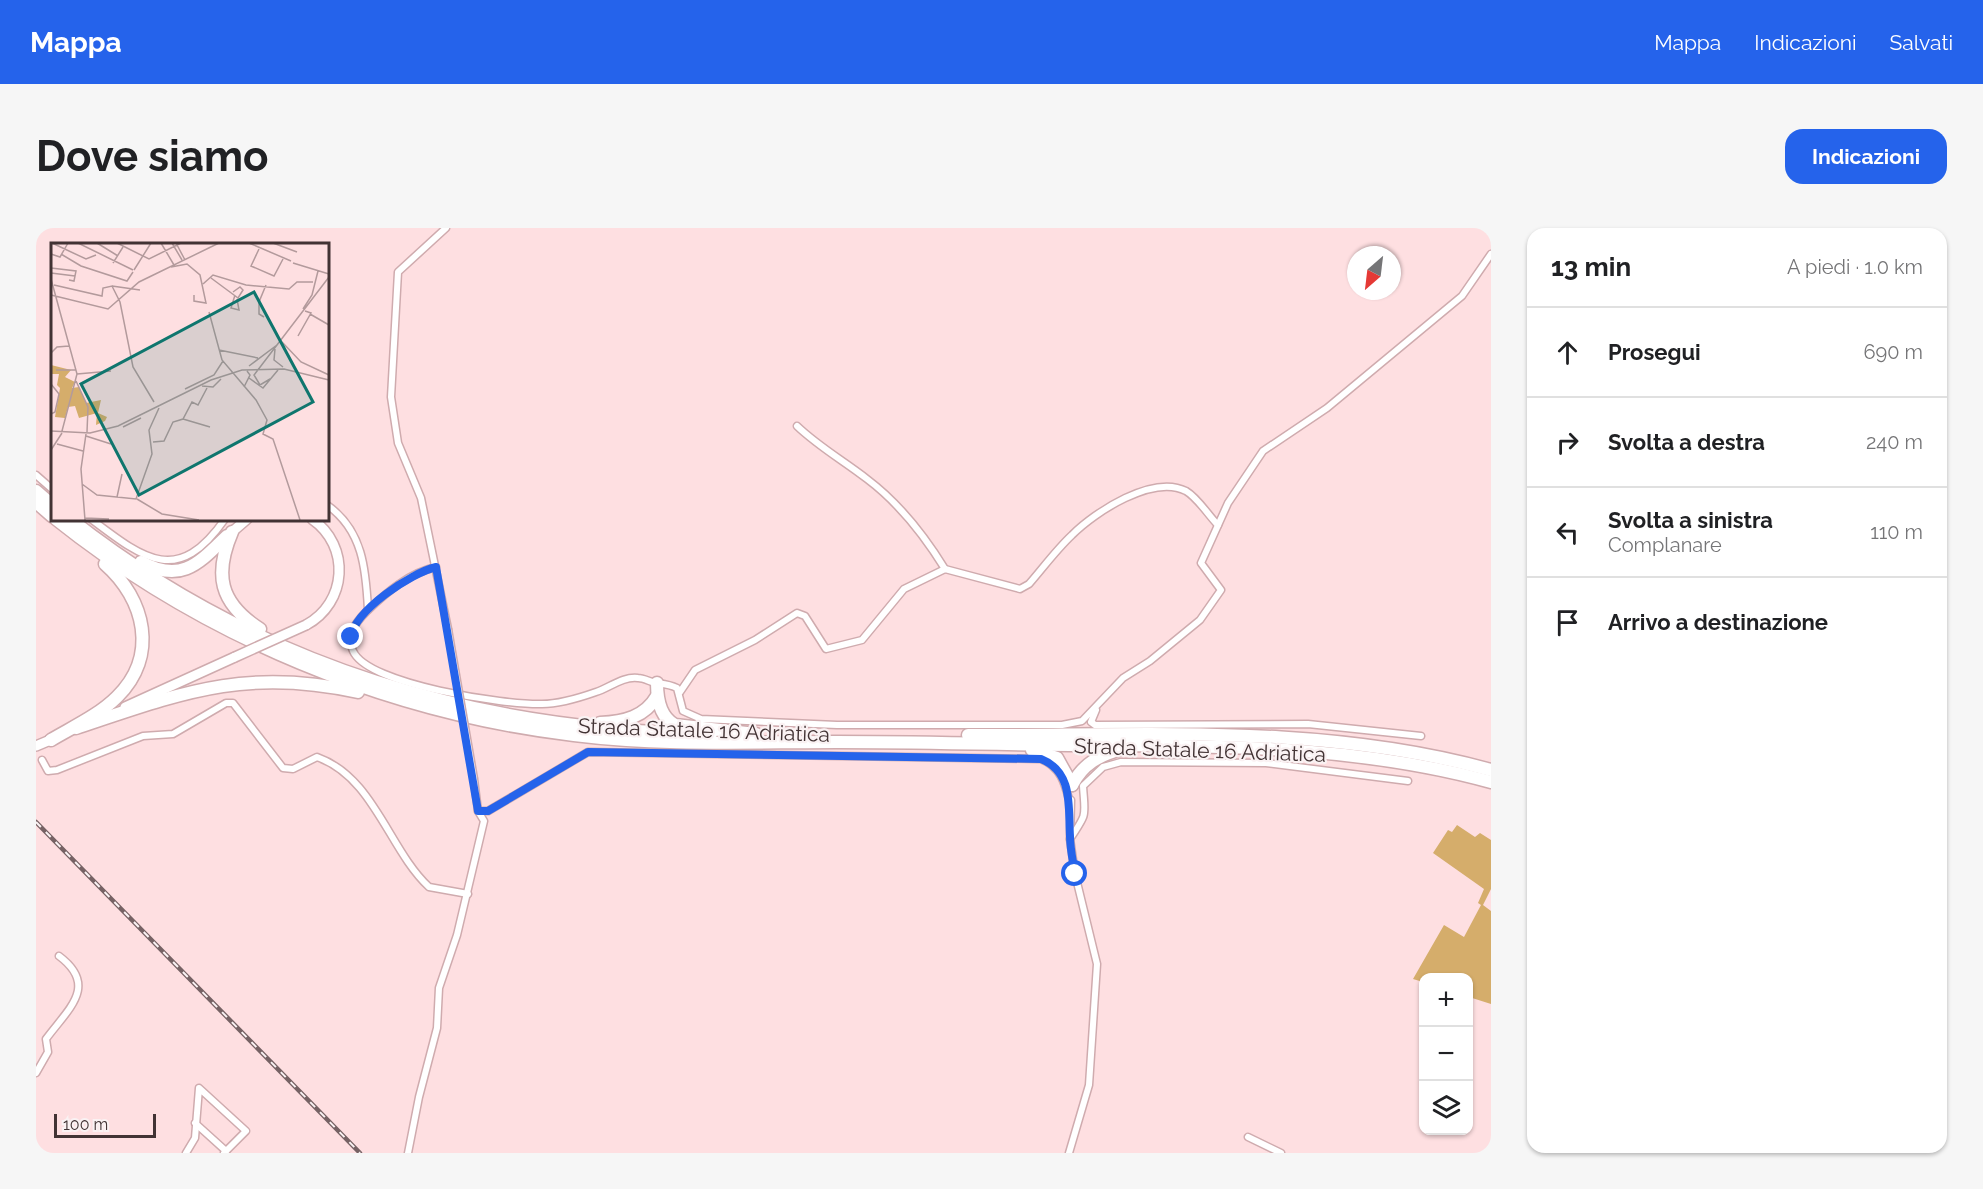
<!DOCTYPE html>
<html lang="it">
<head>
<meta charset="utf-8">
<style>
  body { margin:0; font-family:Raleway,sans-serif; background:#f6f6f6; color:#202124 }
  .controls { position:absolute; right:18px; bottom:18px; display:grid; overflow:hidden; border-radius:12px; box-shadow:0 2px 4px #0004 }
  .controls button { width:54px; height:54px; display:grid; place-items:center; padding:0; border:0; border-bottom:2px solid #e0e0e0; background:#fff; color:#202124; font:30px sans-serif }
  .compass { position:absolute; left:1311px; top:18px; width:54px; height:54px; border-radius:50%; background:#fff; box-shadow:0 2px 4px #0004; rotate:208deg }
  .scale { position:absolute; left:18px; bottom:15px; width:102px; box-sizing:border-box; padding-left:6px; border:3px solid #423334; border-top:0; font-size:16px; line-height:21px; white-space:nowrap; color:#423334; -webkit-text-stroke:4px #faf2f3; paint-order:stroke }
  .stop { position:absolute; width:18px; height:18px; margin:-14px; border:4px solid #2563eb; border-radius:50%; background:#fff }
  .stop.end { background:#2563eb; border-color:#fff; box-shadow:0 2px 6px #0008 }
  .list { margin:0; padding:0; list-style:none }
  h2 { display:flex; justify-content:space-between; align-items:center; height:78px; margin:0; padding:0 24px; font-size:26px }
  h2 small { font-size:20px; font-weight:400; color:#757577 }
  .list li { display:grid; grid-template-columns:39px 1fr auto; gap:18px; align-items:center; box-sizing:border-box; height:90px; padding:0 24px; border-top:2px solid #e0e0e0 }
  .list b { display:block; font-size:22px; white-space:nowrap }
  .list p { margin:0; font-size:20px; white-space:nowrap; color:#757577 }
  .list em { font-size:20px; font-style:normal; color:#757577 }
  .icon { flex:none; width:33px; height:33px; fill:none; stroke:currentColor; stroke-width:2; stroke-linecap:round; stroke-linejoin:round }
  .map { position:relative; flex:none; width:1455px; height:925px; overflow:hidden; border-radius:18px }
  header { display:flex; align-items:center; gap:36px; box-sizing:border-box; height:84px; padding:0 30px; background:#2563eb; color:#fff }
  header strong { font-size:28px }
  nav { display:flex; gap:33px; margin-inline-start:auto; font-size:21px }
  .intro { display:flex; align-items:center; justify-content:space-between; box-sizing:border-box; height:144px; padding:0 36px }
  h1 { margin:0; font-size:42px }
  .button { padding:15px 27px; border-radius:18px; background:#2563eb; color:#fff; font-size:21px; font-weight:700 }
  main { display:flex; gap:36px; padding:0 36px }
  aside { flex:1; background:#fff; border-radius:18px; box-shadow:0 2px 4px #0004 }
  .map>svg:first-child { display:block }
  .green { fill:#d5ad6b }
  .lines { fill:none; stroke-linecap:round; stroke-linejoin:round }
  .street-casing { stroke:#cfabae; stroke-width:9 }
  .secondary-casing { stroke:#cfabae; stroke-width:12 }
  .highway-casing { stroke:#cfabae; stroke-width:15 }
  .street { stroke:#fff; stroke-width:6 }
  .secondary { stroke:#fff; stroke-width:9 }
  .highway { stroke:#fff; stroke-width:12 }
  .rail-casing { stroke:#766264; stroke-width:4.5 }
  .rail { stroke:#faf2f3; stroke-width:2; stroke-dasharray:7; stroke-linecap:butt }
  .street-bridge-casing { stroke:#cfabae; stroke-width:9; stroke-linecap:butt }
  .secondary-bridge-casing { stroke:#cfabae; stroke-width:12; stroke-linecap:butt }
  .street-bridge { stroke:#fff; stroke-width:6 }
  .secondary-bridge { stroke:#fff; stroke-width:9 }
  .route { stroke:#2563eb; stroke-width:8 }
  .labels { text-anchor:middle; dominant-baseline:central; stroke-width:4.5; stroke-linejoin:round; paint-order:stroke }
  .street-label { font-size:21px; fill:#423334; stroke:#faf2f3 }
  .inset-road { fill:none; stroke:#b39a9c; stroke-width:1.5 }
  .view { fill:#0f766e; fill-opacity:0.15; stroke:#0f766e; stroke-width:3 }
  .inset-edge { fill:none; stroke:#423334; stroke-width:3 }
</style>
</head>
<body>
<header>
<strong>Mappa</strong>
<nav><a>Mappa</a><a>Indicazioni</a><a>Salvati</a></nav>
</header>
<div class="intro"><h1>Dove siamo</h1><a class="button">Indicazioni</a></div>
<main>
<div class="map">
<svg width="1455" height="925" viewBox="0 0 1455 925">
  <rect width="100%" height="100%" fill="#fedfe1"/>
  <path class="green" d="M1421,597l18,12 5,-4 11,7v49l-8,16 8,6v93l-22,-7 -1,-19h-44l-1,4 -10,-3 31,-54 20,12 17,-32 -3,-2 6,-14 -51,-36 15,-23 4,2z"/>
  <g class="lines">
    <defs>
      <g id="street">
        <path d="M410,0l-48,44 -7,125 7,46 23,55 27,131"/>
        <path d="M761,198c22,21 47,35 70,53 32,24 57,56 78,90"/>
        <path d="M0,247l16,14"/>
        <path d="M291,277c36,25 39,65 41,105"/>
        <path d="M55,291c54,41 87,67 134,0"/>
        <path d="M400,339c-27,6 -49,25 -69,44 -10,10 -22,24 -14,40 15,34 153,54 189,53 17,0 37,-6 54,-12 13,-4 27,-16 42,-14 6,0 12,4 18,5 8,1 13,1 21,5l6,23 18,8 136,6h225l20,-4 41,-43 27,-17 50,-41 21,-30 -20,-27 27,-60 35,-52 64,-43 135,-112 29,-42"/>
        <path d="M644,464l15,-22 60,-30 42,-27 8,3 21,33 36,-9 42,-51 41,-20 75,20 9,-5c14,-16 27,-34 43,-49 23,-23 81,-61 114,-44 12,7 22,24 32,34"/>
        <path d="M1060,482l-5,12 4,3 213,-1 113,12"/>
        <path d="M6,532l6,11 9,-1 86,-34 30,-2 53,-31h7l50,65 10,1 24,-12c57,20 72,93 112,130l39,7"/>
        <path d="M442,583h10l100,-59 453,7c20,8 24,25 29,44"/>
        <path d="M1034,611c18,-27 15,-22 13,-53l20,-19 18,-5 145,1 142,18"/>
        <path d="M0,845l12,-21 -2,-13c22,-30 53,-53 13,-83"/>
        <path d="M159,895l31,28"/>
        <path d="M1212,909l33,16"/>
        <path d="M150,925l9,-15 4,-50 47,43 -22,22"/>
        <path d="M372,925l11,-56 18,-69 2,-40 18,-53 27,-114 -6,-10 -4,-32"/>
        <path d="M1033,925l20,-68 8,-121 -22,-90 -5,-35 1,-39"/>
      </g>
      <g id="secondary">
        <path d="M196,304l15,-13"/>
        <path d="M270,397c41,-22 45,-79 6,-106"/>
        <path d="M89,479l110,-50"/>
        <path d="M0,518l19,-8"/>
      </g>
      <g id="highway">
        <path d="M0,263l16,14"/>
        <path d="M0,274l16,14"/>
        <path d="M20,291c148,118 331,194 518,216 87,11 175,7 262,7 92,0 184,3 277,3 127,1 255,3 378,37"/>
        <path d="M34,291c187,147 406,212 641,215"/>
        <path d="M196,304c-18,42 -13,71 28,97"/>
        <path d="M105,334c41,22 58,1 86,-26"/>
        <path d="M621,455c0,16 3,34 18,42l81,9"/>
        <path d="M564,495c24,-1 45,-6 57,-27"/>
        <path d="M40,500c105,-35 169,-61 282,-36"/>
        <path d="M932,507c174,1 354,-12 523,35"/>
        <path d="M15,512c22,-13 48,-25 66,-43 42,-41 28,-98 -12,-133"/>
        <path d="M996,522l25,8 15,27"/>
        <path d="M1036,557c11,-21 27,-30 50,-36"/>
      </g>
    </defs>
    <use href="#street" class="street-casing"/>
    <use href="#secondary" class="secondary-casing"/>
    <use href="#highway" class="highway-casing"/>
    <use href="#street" class="street"/>
    <use href="#secondary" class="secondary"/>
    <use href="#highway" class="highway"/>
    <defs>
      <path id="rail" d="M0,594l324,331"/>
    </defs>
    <use href="#rail" class="rail-casing"/>
    <use href="#rail" class="rail"/>
    <defs>
      <path id="street-bridge" d="M412,401l26,150"/>
      <path id="secondary-bridge" d="M199,429l71,-32"/>
    </defs>
    <use href="#street-bridge" class="street-bridge-casing"/>
    <use href="#secondary-bridge" class="secondary-bridge-casing"/>
    <use href="#street-bridge" class="street-bridge"/>
    <use href="#secondary-bridge" class="secondary-bridge"/>
  </g>
  <g class="lines">
    <path class="route" d="M315,409c4,-27 60,-64 85,-70l42,244h10l100,-59 453,7c33,13 27,49 29,77 0,13 3,25 5,38"/>
  </g>
  <g class="labels">
    <g class="street-label">
      <text transform="translate(668 502) rotate(2)">Strada Statale 16 Adriatica</text>
      <text transform="translate(1164 522) rotate(2)">Strada Statale 16 Adriatica</text>
    </g>
  </g>
  <g transform="translate(15 15)">
    <rect width="278" height="278" fill="#fedfe1"/>
    <path d="M0,122l20,5 -6,7 10,5 -3,6 7,-1 7,16 15,-3 -3,13 9,4 -2,4 -9,4 1,-12 -18,5 -4,-12 -7,1 -3,11 -10,-1 5,-29 -3,-3 2,-11h-8z" fill="#d5ad6b"/>
    <path class="inset-road" d="M1,0l34,16 10,-4M27,0l55,27M46,0l21,13M66,0l32,16 32,-16M110,0l13,22M121,0l10,17M125,0l9,17M198,0l42,18M222,0l24,9M208,6l-8,17 23,10 9,-17M0,11l9,3 8,-14M10,11l20,12 46,15 6,-9M62,20l10,-16M242,20l36,11M120,24l16,-3 13,11 6,28 -12,-2v-6M0,25l25,3 -2,10 -5,-1M83,27l17,-27M0,30l24,3M160,35l27,20 5,-8 -3,-3 -7,5M0,36l26,95 -15,57M152,41l10,-9 33,10 43,4 8,-7h16M3,42l48,11 1,-8 9,-2 8,16 13,65 21,35M61,43l28,4M0,52l57,14 31,-27 80,-39M184,52l-4,13 8,2 -2,-11M252,66l9,-14 6,-24M158,69l13,48 34,40 11,20 -4,14 10,5 27,81M259,71l19,11M213,74l-5,-3v-12l7,-17M247,93l13,-23 -6,-2M231,99l19,20 28,13M224,106l-1,11 9,7M168,107l39,8M0,110l6,-6 12,-1M198,123l28,-21M5,127h20M26,131l34,-3M198,135l14,10 15,-18M219,136l-10,6 -6,-10 75,-98M25,138l12,26 -1,25M0,141l8,10 -4,18 -4,2M151,143l11,1 8,-8M193,144l6,-12 -3,-4M134,146l29,-14 9,-14M132,176l27,8M72,184l18,-9M0,188l39,2 28,-7 93,-46 31,-10 42,-1 45,11M35,193l25,8M102,199l11,-1 9,-19 10,-3 9,-17 6,3 9,-17M6,201l26,7M0,207l11,-17M31,241l15,11 39,4 16,-45 -3,-24 10,-22M66,254l5,-23M86,256l25,15 37,6M34,275l24,1M34,277l-4,-51 5,-35"/>
    <path class="view" d="M203,49l59,110 -174,93 -58,-111z"/>
    <rect width="278" height="278" class="inset-edge"/>
  </g>
</svg>
<div class="controls">
<button>+</button>
<button>−</button>
<button><svg class="icon" aria-label="layers" viewBox="0 0 24 24"><path d="M12 4l9 5-9 5-9-5zM3 14l9 5 9-5"/></svg></button>
</div>
<svg class="compass" viewBox="-18 -18 36 36"><path d="M0-13l5 13h-10z" fill="#e53935"/><path d="M0 13l5-13h-10z" fill="#757577"/></svg>
<div class="scale">100 m</div>
<div class="stop" style="left:1039px;top:646px"></div>
<div class="stop end" style="left:315px;top:409px"></div>
</div>
<aside>
<h2>13 min<small>A piedi · 1.0 km</small></h2>
<ul class="list">
<li><svg class="icon" aria-label="ahead" viewBox="0 0 24 24"><path d="M12 20V5M6 11l6-6 6 6"/></svg><div><b>Prosegui</b></div><em>690 m</em></li>
<li><svg class="icon" aria-label="right" viewBox="0 0 24 24"><path d="M7 20v-9h11M14 6l5 5-5 5"/></svg><div><b>Svolta a destra</b></div><em>240 m</em></li>
<li><svg class="icon" aria-label="left" viewBox="0 0 24 24"><path d="M17 20v-9H6M10 6l-5 5 5 5"/></svg><div><b>Svolta a sinistra</b><p>Complanare</p></div><em>110 m</em></li>
<li><svg class="icon" aria-label="arrive" viewBox="0 0 24 24"><path d="M6 21V4h12l-3 4 3 4H6"/></svg><div><b>Arrivo a destinazione</b></div></li>
</ul>
</aside>
</main>
</body>
</html>
